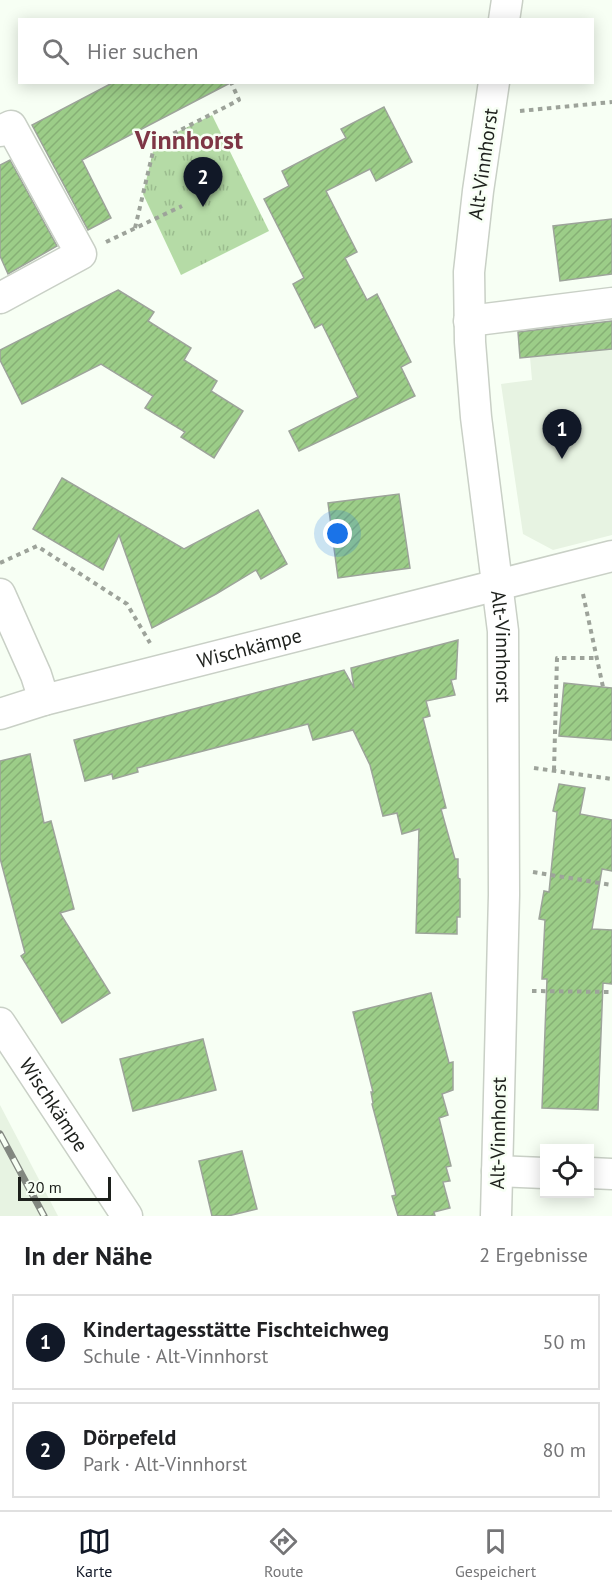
<!DOCTYPE html>
<html lang="de">
<head>
<meta charset="utf-8">
<style>
  body { margin:0; font-family:"PT Sans",sans-serif; background:#f6f6f6; color:#202124 }
  .controls { position:absolute; right:18px; bottom:18px; display:grid; overflow:hidden; border-radius:0px; box-shadow:0 3px 15px #0003 }
  .controls button { width:54px; height:54px; display:grid; place-items:center; padding:0; border:0; border-bottom:2px solid #e0e0e0; background:#fff; color:#202124; font:30px sans-serif }
  .scale { position:absolute; left:18px; bottom:15px; width:93px; box-sizing:border-box; padding-left:6px; border:3px solid #1d201c; border-top:0; font-size:16px; line-height:21px; white-space:nowrap; color:#1d201c; -webkit-text-stroke:4px #f7fff4; paint-order:stroke }
  .you { position:absolute; left:338px; top:534px; width:21px; height:21px; margin:-15px; border:4px solid #fff; border-radius:50%; background:#1a73e8; box-shadow:0 0 0 9px #1a73e833 }
  .badge { display:grid; place-items:center; width:39px; height:39px; border-radius:50%; background:#111827; color:#fff; font-size:20px; font-weight:700 }
  .pin { position:absolute; translate:-50% -50px; filter:drop-shadow(0 2px 3px #0008) }
  .pin::after { content:''; position:absolute; top:32px; width:21px; height:18px; background:inherit; clip-path:polygon(0 0,100% 0,50% 100%) }
  .list { margin:0; padding:0; list-style:none }
  h2 { display:flex; justify-content:space-between; align-items:center; height:78px; margin:0; padding:0 24px; font-size:26px }
  h2 small { font-size:20px; font-weight:400; color:#757577 }
  .list li { display:grid; grid-template-columns:39px 1fr auto; gap:18px; align-items:center; box-sizing:border-box; height:96px; margin:0 12px 12px; padding:0 12px; border:2px solid #e0e0e0; border-radius:0px }
  .list b { display:block; font-size:22px; white-space:nowrap }
  .list p { margin:0; font-size:20px; white-space:nowrap; color:#757577 }
  .list em { font-size:20px; font-style:normal; color:#757577 }
  .icon { flex:none; width:33px; height:33px; fill:none; stroke:currentColor; stroke-width:2; stroke-linecap:round; stroke-linejoin:round }
  .map { position:relative; flex:none; width:612px; height:1216px; overflow:hidden }
  .search { position:absolute; background:#fff; box-shadow:0 3px 15px #0003; left:18px; right:18px; top:18px; height:66px; display:flex; align-items:center; gap:15px; box-sizing:border-box; padding:0 21px; border-radius:0px; color:#757577; font-size:22px }
  .sheet { height:294px; background:#fff }
  nav { display:flex; justify-content:space-around; align-items:center; box-sizing:border-box; height:84px; border-top:2px solid #e0e0e0; background:#fff; font-size:16px; color:#757577 }
  nav a { display:grid; justify-items:center; gap:3px }
  nav .on { color:#111827 }
  .map>svg:first-child { display:block }
  .built { fill:#e7f3e2 }
  .grass { fill:url(#grass-tufts) }
  .building { fill:url(#building-hatch); stroke:#9da49a; stroke-width:1.5 }
  .lines { fill:none; stroke-linecap:round; stroke-linejoin:round }
  .minor-casing { stroke:#c9d0c6; stroke-width:33 }
  .path { stroke:#9da39a; stroke-width:4; stroke-dasharray:4.5 4.5; stroke-linecap:butt }
  .minor { stroke:#fff; stroke-width:30 }
  .rail-casing { stroke:#828780; stroke-width:7 }
  .rail { stroke:#f7fff4; stroke-width:4.5; stroke-dasharray:14; stroke-linecap:butt }
  .labels { text-anchor:middle; dominant-baseline:central; stroke-width:5; stroke-linejoin:round; paint-order:stroke }
  .street-label { font-size:20px; fill:#1d201c; stroke:#f7fff4 }
  .district-label { font-size:26px; font-weight:bold; fill:#7e3645; stroke:#f7fff4 }
</style>
</head>
<body>
<div class="map">
<svg width="612" height="1216" viewBox="0 0 612 1216">
  <defs>
    <pattern id="grass-tufts" width="24" height="20" patternUnits="userSpaceOnUse" patternTransform="scale(1.5)"><rect width="24" height="20" fill="#b5dba6"/><path d="M3 7l-1-3M5 7V3M7 7l1-3M15 17l-1-3M17 17v-4M19 17l1-3" fill="none" stroke="#9bbc8e"/></pattern>
    <pattern id="building-hatch" width="6" height="6" patternUnits="userSpaceOnUse" patternTransform="scale(1.5)"><rect width="6" height="6" fill="#9ccd88"/><path d="M-1 1l2-2M0 6l6-6M5 7l2-2" fill="none" stroke="#86b075"/></pattern>
  </defs>
  <rect width="100%" height="100%" fill="#f7fff4"/>
  <g class="built">
    <path d="M612,349v186l-59,15 -30,-16 -22,-150 31,-4 -2,-23z"/>
    <path d="M0,1105l58,111h-58z"/>
  </g>
  <path class="grass" d="M212,115l57,116 -88,44 -38,-81 12,-51z"/>
  <g class="building">
    <path d="M114,82h118l-150,78 29,58 -23,12 -56,-105z"/>
    <path d="M384,107l28,55 -36,19 -6,-12 -44,22 31,61 -12,6 22,42 10,-6 34,68 -10,5 14,29 -116,55 -10,-20 69,-34 -36,-73 -7,4 -22,-44 11,-6 -40,-79 25,-13 -7,-15 64,-33 -5,-9z"/>
    <path d="M10,160l47,86 -49,28 -8,-18v-91z"/>
    <path d="M612,219v55l-52,7 -7,-55z"/>
    <path d="M118,290l36,22 -6,9 43,27 -7,12 33,21 -6,10 32,20 -29,47 -33,-21 4,-5 -40,-24 8,-12 -52,-32 -79,40 -22,-44v-10z"/>
    <path d="M612,321v28l-92,9 -2,-26z"/>
    <path d="M62,478l122,71 74,-39 29,54 -26,15 -5,-9 -40,24 -64,34 -33,-93 -16,35 -70,-41z"/>
    <path d="M399,494l11,74 -72,10 -10,-75z"/>
    <path d="M458,640l-2,39 -5,1 4,15 -29,6 4,15 -7,2 23,90 -5,1 14,50h3v19l2,1v38h-3v17l-41,-1 3,-104 -17,5 -5,-21 -14,3 -13,-51 -17,-35 -40,10 -5,-16 -171,44 1,4 -25,7 -1,-5 -27,7 -11,-41 270,-70 10,18 -3,-20z"/>
    <path d="M564,683l48,5v52l-53,-4z"/>
    <path d="M30,754l14,69 7,-2 23,88 -14,4 50,80 -48,30 -41,-67 4,-3 -25,-95v-97z"/>
    <path d="M559,784l26,4 -5,26 32,6v51l-10,-2 -10,60 20,1v54l-9,-1 -5,127 -56,-2 5,-129h-5l3,-59 -6,-1 5,-28 5,1 8,-80 -4,-1z"/>
    <path d="M431,993l18,70 4,-1v28l-11,4 6,21 -9,3 12,48 -5,1 4,14 -7,1 7,26 -16,4 1,4h-37l-6,-20 4,-1 -24,-91 1,-1 -2,-11h2l-20,-80z"/>
    <path d="M203,1039l13,51 -83,21 -13,-52z"/>
    <path d="M242,1151l15,58 -29,7h-16l-13,-55z"/>
  </g>
  <g class="lines">
    <defs>
      <g id="minor">
        <path d="M504,20l3,-20"/>
        <path id="s1" d="M494,82l-16,109 -9,81 1,70 6,75 27,214 1,264 -8,321"/>
        <path d="M0,131l11,-5 70,128 -81,44"/>
        <path d="M469,321l143,-18"/>
        <path d="M0,594l36,81 8,25"/>
        <path id="s2" d="M0,714l44,-14 568,-144"/>
        <path id="s3" d="M0,1023l127,193"/>
        <path d="M497,1171l47,2"/>
        <path d="M590,1173l22,1"/>
      </g>
    </defs>
    <use href="#minor" class="minor-casing"/>
    <g class="path">
      <path d="M520,111l92,-9"/>
      <path d="M135,228l20,-85 84,-43 -8,-18"/>
      <path d="M106,242l76,-36"/>
      <path d="M0,563l37,-17 90,58 23,39"/>
      <path d="M583,594l20,93"/>
      <path d="M534,768l78,11"/>
      <path d="M554,770l3,-112h40"/>
      <path d="M533,872l79,13"/>
      <path d="M532,991l80,1"/>
    </g>
    <use href="#minor" class="minor"/>
    <defs>
      <path id="rail" d="M0,1134l44,82"/>
    </defs>
    <use href="#rail" class="rail-casing"/>
    <use href="#rail" class="rail"/>
  </g>
  <g class="labels">
    <g class="street-label">
      <text transform="translate(483 164) rotate(-82)">Alt-Vinnhorst</text>
      <text stroke="none"><textPath href="#s2" startOffset="258">Wischkämpe</textPath></text>
      <text stroke="none"><textPath href="#s1" startOffset="568">Alt-Vinnhorst</textPath></text>
      <text stroke="none"><textPath href="#s3" startOffset="98">Wischkämpe</textPath></text>
      <text transform="translate(498 1133) rotate(-89)">Alt-Vinnhorst</text>
    </g>
    <g class="district-label">
      <text x="189" y="139">Vinnhorst</text>
    </g>
  </g>
</svg>
<div class="controls">
<button><svg class="icon" aria-label="locate" viewBox="0 0 24 24"><circle cx="12" cy="12" r="6"/><path d="M12 2v4M12 18v4M2 12h4M18 12h4"/></svg></button>
</div>
<div class="scale">20 m</div>
<div class="you"></div>
<div class="pin badge" style="left:562px;top:459px">1</div>
<div class="pin badge" style="left:203px;top:207px">2</div>
<div class="search"><svg class="icon" aria-label="search" viewBox="0 0 24 24"><circle cx="10" cy="10" r="6"/><path d="M15 15l6 6"/></svg>Hier suchen</div>
</div>
<section class="sheet">
<h2>In der Nähe<small>2 Ergebnisse</small></h2>
<ul class="list">
<li><span class="badge">1</span><div><b>Kindertagesstätte Fischteichweg</b><p>Schule · Alt-Vinnhorst</p></div><em>50 m</em></li>
<li><span class="badge">2</span><div><b>Dörpefeld</b><p>Park · Alt-Vinnhorst</p></div><em>80 m</em></li>
</ul>
</section>
<nav>
<a class="on"><svg class="icon" aria-label="map" viewBox="0 0 24 24"><path d="M3 6l6-2 6 2 6-2v14l-6 2-6-2-6 2zM9 4v14M15 6v14"/></svg>Karte</a>
<a><svg class="icon" aria-label="directions" viewBox="0 0 24 24"><path d="M12 3l9 9-9 9-9-9zM9 14v-3h6M13 9l2 2-2 2"/></svg>Route</a>
<a><svg class="icon" aria-label="saved" viewBox="0 0 24 24"><path d="M7 4h10v16l-5-4-5 4z"/></svg>Gespeichert</a>
</nav>
</body>
</html>
